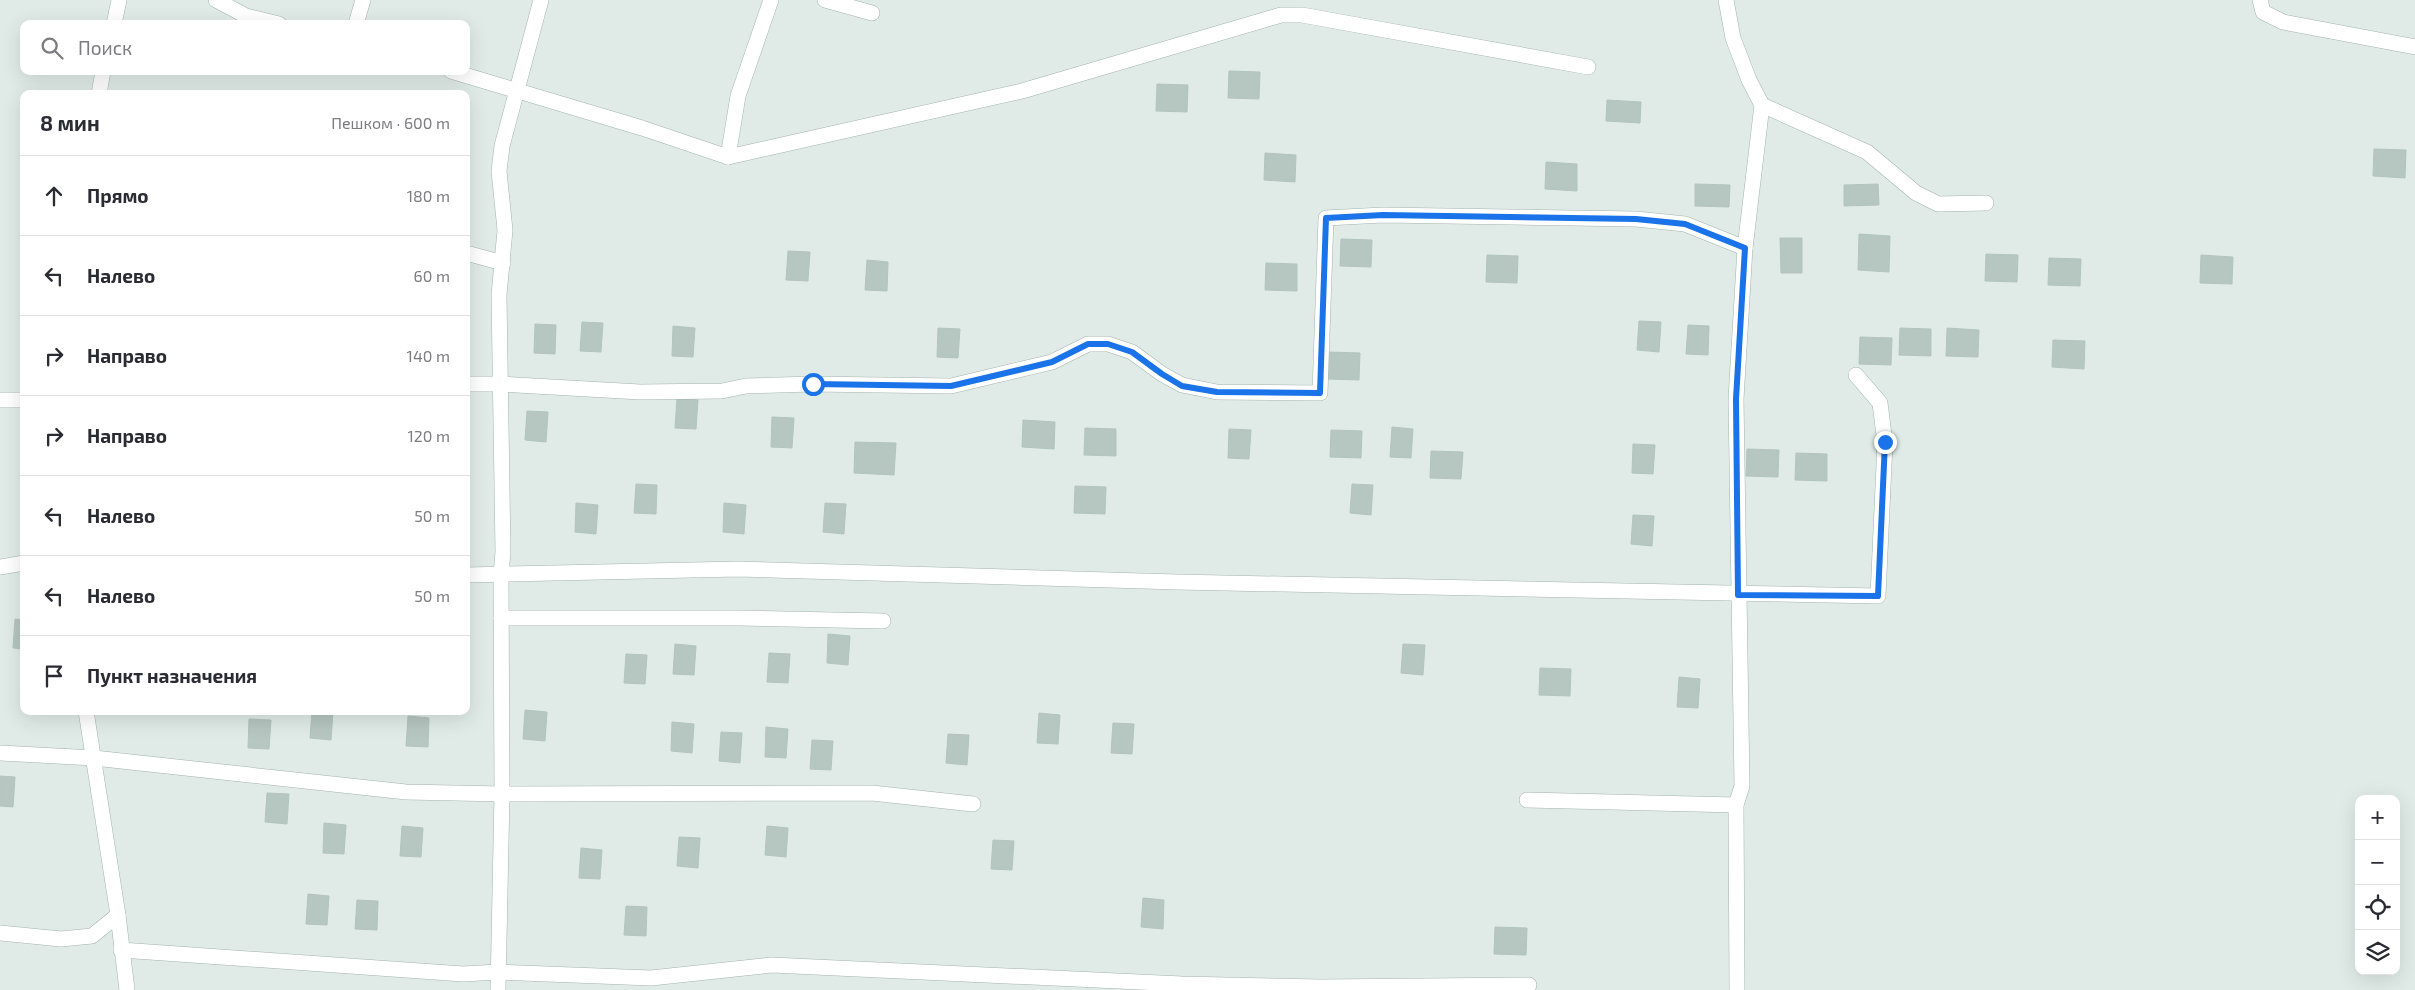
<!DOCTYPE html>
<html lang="ru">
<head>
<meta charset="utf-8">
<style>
  body { margin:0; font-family:"Exo 2",sans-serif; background:#f7f7f7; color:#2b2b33 }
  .controls { position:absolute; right:15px; bottom:15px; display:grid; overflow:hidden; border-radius:10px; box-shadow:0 5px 20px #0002 }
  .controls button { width:45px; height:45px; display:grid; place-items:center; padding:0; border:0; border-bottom:1px solid #e1e1e2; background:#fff; color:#2b2b33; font:25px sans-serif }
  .stop { position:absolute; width:15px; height:15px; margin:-11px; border:4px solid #1a73e8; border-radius:50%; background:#fff }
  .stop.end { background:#1a73e8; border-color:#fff; box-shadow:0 1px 5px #0008 }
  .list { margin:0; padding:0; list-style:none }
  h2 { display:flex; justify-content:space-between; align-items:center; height:65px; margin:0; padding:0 20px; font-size:21px }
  h2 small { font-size:16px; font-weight:400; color:#7c7c81 }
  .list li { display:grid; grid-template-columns:32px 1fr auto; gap:15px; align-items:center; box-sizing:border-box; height:80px; padding:0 20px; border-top:1px solid #e1e1e2 }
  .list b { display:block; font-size:19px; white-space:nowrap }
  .list em { font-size:16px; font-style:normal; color:#7c7c81 }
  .icon { flex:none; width:28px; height:28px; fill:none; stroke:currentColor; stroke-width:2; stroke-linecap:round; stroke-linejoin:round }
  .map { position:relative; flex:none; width:2415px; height:990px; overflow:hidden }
  .search { position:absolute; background:#fff; box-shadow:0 5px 20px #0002; left:20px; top:20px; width:450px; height:55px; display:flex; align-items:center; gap:12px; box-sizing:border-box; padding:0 18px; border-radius:10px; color:#7c7c81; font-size:19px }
  .panel { position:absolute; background:#fff; box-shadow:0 5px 20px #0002; left:20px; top:90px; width:450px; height:625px; border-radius:10px }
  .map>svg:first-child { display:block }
  .building { fill:#b6c6c1; stroke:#b3c4bf }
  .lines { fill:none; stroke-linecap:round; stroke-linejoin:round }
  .street-casing { stroke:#a3b3af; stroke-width:16 }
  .street { stroke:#fff; stroke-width:15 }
  .route { stroke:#1a73e8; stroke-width:6 }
</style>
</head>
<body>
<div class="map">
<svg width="2415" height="990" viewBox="0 0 2415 990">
  <rect width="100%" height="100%" fill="#e0ebe7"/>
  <g class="building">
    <path d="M1229,71l31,1 -1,27 -31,-1z"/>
    <path d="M1157,84l31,1 -1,27 -31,-1z"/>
    <path d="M1607,100l34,2 -1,21 -34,-2z"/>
    <path d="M2374,149l32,1 -1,28 -32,-2z"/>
    <path d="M1265,153l31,2 -1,27 -31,-2z"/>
    <path d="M1546,162l31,2v27l-32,-2z"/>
    <path d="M1695,184l35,1 -1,22 -34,-1z"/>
    <path d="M1878,184l1,21 -35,1v-21z"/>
    <path d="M1859,234l31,2 -1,36 -31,-2z"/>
    <path d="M1780,238h22v35h-21z"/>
    <path d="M1341,239l31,1 -1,27 -31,-1z"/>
    <path d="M788,251l22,1 -2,29 -22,-1z"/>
    <path d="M1986,254l32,1 -1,27 -32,-1z"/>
    <path d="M1487,255l31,1 -1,27 -31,-1z"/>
    <path d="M2201,255l32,2 -1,27 -32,-1z"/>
    <path d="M2049,258l32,1 -1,27 -32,-1z"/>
    <path d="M867,260l21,2 -1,29 -22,-1z"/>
    <path d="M1266,263l31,1v27l-32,-1z"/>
    <path d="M1639,321l22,1 -2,30 -22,-2z"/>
    <path d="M582,322l21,1 -2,29 -21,-1z"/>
    <path d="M535,324l21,1 -1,29 -21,-1z"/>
    <path d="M1688,325l21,1 -1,29 -22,-1z"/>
    <path d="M673,326l22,2 -2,29 -21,-1z"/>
    <path d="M938,328l22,1 -2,29 -21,-1z"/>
    <path d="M1900,328l31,1v27l-32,-1z"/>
    <path d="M1947,328l32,2 -1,27 -32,-1z"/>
    <path d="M1860,337l32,1 -1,27 -32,-1z"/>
    <path d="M2053,340l32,1 -1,28 -32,-2z"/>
    <path d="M1328,352l32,1 -1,27 -31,-1z"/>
    <path d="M677,398l21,2 -2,29 -21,-1z"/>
    <path d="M527,411l21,1 -2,30 -21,-2z"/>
    <path d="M772,417l22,1 -2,30 -21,-1z"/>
    <path d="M1023,420l32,2 -1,27 -32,-2z"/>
    <path d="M1392,427l21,2 -2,29 -21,-1z"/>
    <path d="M1085,428l31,1v27l-32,-1z"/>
    <path d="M1229,429l22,1 -2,29 -21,-1z"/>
    <path d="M1331,430l31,1 -1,27 -31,-1z"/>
    <path d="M855,442l41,1 -2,32 -40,-2z"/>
    <path d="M1633,444l22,1 -2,29 -21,-1z"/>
    <path d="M1747,449l32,1 -1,27 -32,-1z"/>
    <path d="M1431,451l32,1 -2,27 -31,-1z"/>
    <path d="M1796,453l31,1v27l-32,-1z"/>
    <path d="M636,484l21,1 -1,29 -22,-1z"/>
    <path d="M1352,484l21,1 -2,30 -21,-2z"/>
    <path d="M1075,486l31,1 -1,27 -31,-1z"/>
    <path d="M576,503l22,2 -2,29 -21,-2z"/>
    <path d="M724,503l22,2 -2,29 -21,-2z"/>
    <path d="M825,503l21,1 -2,30 -21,-2z"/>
    <path d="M1633,515l21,1 -2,30 -21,-2z"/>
    <path d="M15,619l9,1v29l-11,-1z"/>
    <path d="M828,634l22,2 -2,29 -21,-2z"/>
    <path d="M675,644l21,2 -2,29 -21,-1z"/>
    <path d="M1403,644l22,1 -2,30 -22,-2z"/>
    <path d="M769,653l21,1 -2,29 -21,-1z"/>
    <path d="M626,654l21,1 -2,29 -21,-1z"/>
    <path d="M1540,668l31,1 -1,27 -31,-1z"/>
    <path d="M1679,677l21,2 -2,29 -21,-1z"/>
    <path d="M525,710l22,2 -2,29 -22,-2z"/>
    <path d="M312,711h21l-2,29 -21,-2z"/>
    <path d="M1039,713l21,2 -2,29 -21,-1z"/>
    <path d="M408,716l21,2 -1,29 -22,-1z"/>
    <path d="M249,719l22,1 -2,29 -21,-1z"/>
    <path d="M672,722l22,2 -2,29 -21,-2z"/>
    <path d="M1113,723l21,1 -2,30 -21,-1z"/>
    <path d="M766,727l22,2 -2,29 -21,-1z"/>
    <path d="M721,732l21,1 -2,30 -21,-2z"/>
    <path d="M948,734l21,1 -2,30 -21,-2z"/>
    <path d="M812,740l21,1 -2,29 -21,-1z"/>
    <path d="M0,776l15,1 -2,30 -13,-1z"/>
    <path d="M267,793l22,1 -2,30 -22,-2z"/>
    <path d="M324,823l22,2 -2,29 -21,-1z"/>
    <path d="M402,826l21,2 -2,29 -21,-1z"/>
    <path d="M767,826l21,2 -2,29 -21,-2z"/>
    <path d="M679,837l21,1 -2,30 -21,-2z"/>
    <path d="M993,840l21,1 -2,29 -21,-1z"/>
    <path d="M581,848l21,2 -2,29 -21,-1z"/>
    <path d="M308,894l21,2 -2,29 -21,-1z"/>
    <path d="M1143,898l21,2 -1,29 -22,-2z"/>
    <path d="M357,900l21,1 -1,29 -22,-1z"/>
    <path d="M626,906l21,1 -1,29 -22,-1z"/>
    <path d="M1495,927l32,1 -1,27 -32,-1z"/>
  </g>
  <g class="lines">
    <defs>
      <g id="street">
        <path d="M216,0l30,16 33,8"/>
        <path d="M825,0l47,13"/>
        <path d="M1726,0l7,38 16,42 13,25 -17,143 -9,151 6,387 -6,19 1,185"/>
        <path d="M2260,0l3,12 20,10 132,25"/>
        <path d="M114,24l5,-24"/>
        <path d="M356,24l7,-24"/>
        <path d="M451,71l191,57 86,29 294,-66 259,-76h21l286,52"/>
        <path d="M99,94l4,-23"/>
        <path d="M1762,105l105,47 49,41 22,11 48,-1"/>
        <path d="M728,157l10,-61 33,-96"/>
        <path d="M466,253l37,10"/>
        <path d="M466,384h35l139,8 82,-1 24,-5 67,-2 138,2 101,-24 36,-18h20l24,8 30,22 20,11 35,7 103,1 6,-175 57,-3 253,4 49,5 60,24"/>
        <path d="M0,400h24"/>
        <path d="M0,567l24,-4"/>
        <path d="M466,575l273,-6 438,13 701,14 7,-153 -5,-40 -24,-28"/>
        <path d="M501,618h238l144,3"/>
        <path d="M86,711l32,204 9,75"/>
        <path d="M0,753l94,5 312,34 96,2 370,-1 101,11"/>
        <path d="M1527,800l209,5"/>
        <path d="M0,933l61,6 31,-3 26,-21"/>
        <path d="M121,950l342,24 35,-2 153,6 121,-13 410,19 139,3 208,-2"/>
        <path d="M498,990l4,-196 -1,-219 2,-23 -4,-257 6,-65 -6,-59 3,-25 39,-146"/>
      </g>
    </defs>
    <use href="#street" class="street-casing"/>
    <use href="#street" class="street"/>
  </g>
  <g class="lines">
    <path class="route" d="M813,384l138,2 101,-24 36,-18h20l24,8 30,22 20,12 35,6 103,1 6,-175 57,-3 253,4 49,5 60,24 -9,151 2,196 140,1 7,-154"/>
  </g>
</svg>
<div class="controls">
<button>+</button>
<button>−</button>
<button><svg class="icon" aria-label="locate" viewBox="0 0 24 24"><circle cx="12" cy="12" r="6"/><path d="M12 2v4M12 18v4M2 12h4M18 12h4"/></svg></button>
<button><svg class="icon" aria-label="layers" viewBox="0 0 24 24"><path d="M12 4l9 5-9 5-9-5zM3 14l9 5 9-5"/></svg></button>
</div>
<div class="stop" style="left:813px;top:384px"></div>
<div class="stop end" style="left:1885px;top:442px"></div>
<div class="search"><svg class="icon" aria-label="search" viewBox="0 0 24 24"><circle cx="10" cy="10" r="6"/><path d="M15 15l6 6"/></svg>Поиск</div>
<section class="panel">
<h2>8 мин<small>Пешком · 600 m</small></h2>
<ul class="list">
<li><svg class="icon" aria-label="ahead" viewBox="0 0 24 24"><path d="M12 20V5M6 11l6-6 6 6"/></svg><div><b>Прямо</b></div><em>180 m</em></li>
<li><svg class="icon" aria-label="left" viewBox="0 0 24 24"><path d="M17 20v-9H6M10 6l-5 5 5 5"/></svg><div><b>Налево</b></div><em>60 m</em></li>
<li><svg class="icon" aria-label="right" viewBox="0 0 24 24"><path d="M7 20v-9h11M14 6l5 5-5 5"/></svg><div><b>Направо</b></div><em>140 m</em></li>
<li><svg class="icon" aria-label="right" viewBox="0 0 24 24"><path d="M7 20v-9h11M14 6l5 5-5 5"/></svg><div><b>Направо</b></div><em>120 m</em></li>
<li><svg class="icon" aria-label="left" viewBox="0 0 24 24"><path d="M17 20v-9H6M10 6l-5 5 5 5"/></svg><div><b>Налево</b></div><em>50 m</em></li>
<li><svg class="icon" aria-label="left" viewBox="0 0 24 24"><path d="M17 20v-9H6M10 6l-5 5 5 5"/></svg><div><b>Налево</b></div><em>50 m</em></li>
<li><svg class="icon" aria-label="arrive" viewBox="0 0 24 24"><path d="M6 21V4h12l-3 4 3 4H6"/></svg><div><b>Пункт назначения</b></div></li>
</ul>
</section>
</div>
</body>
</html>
